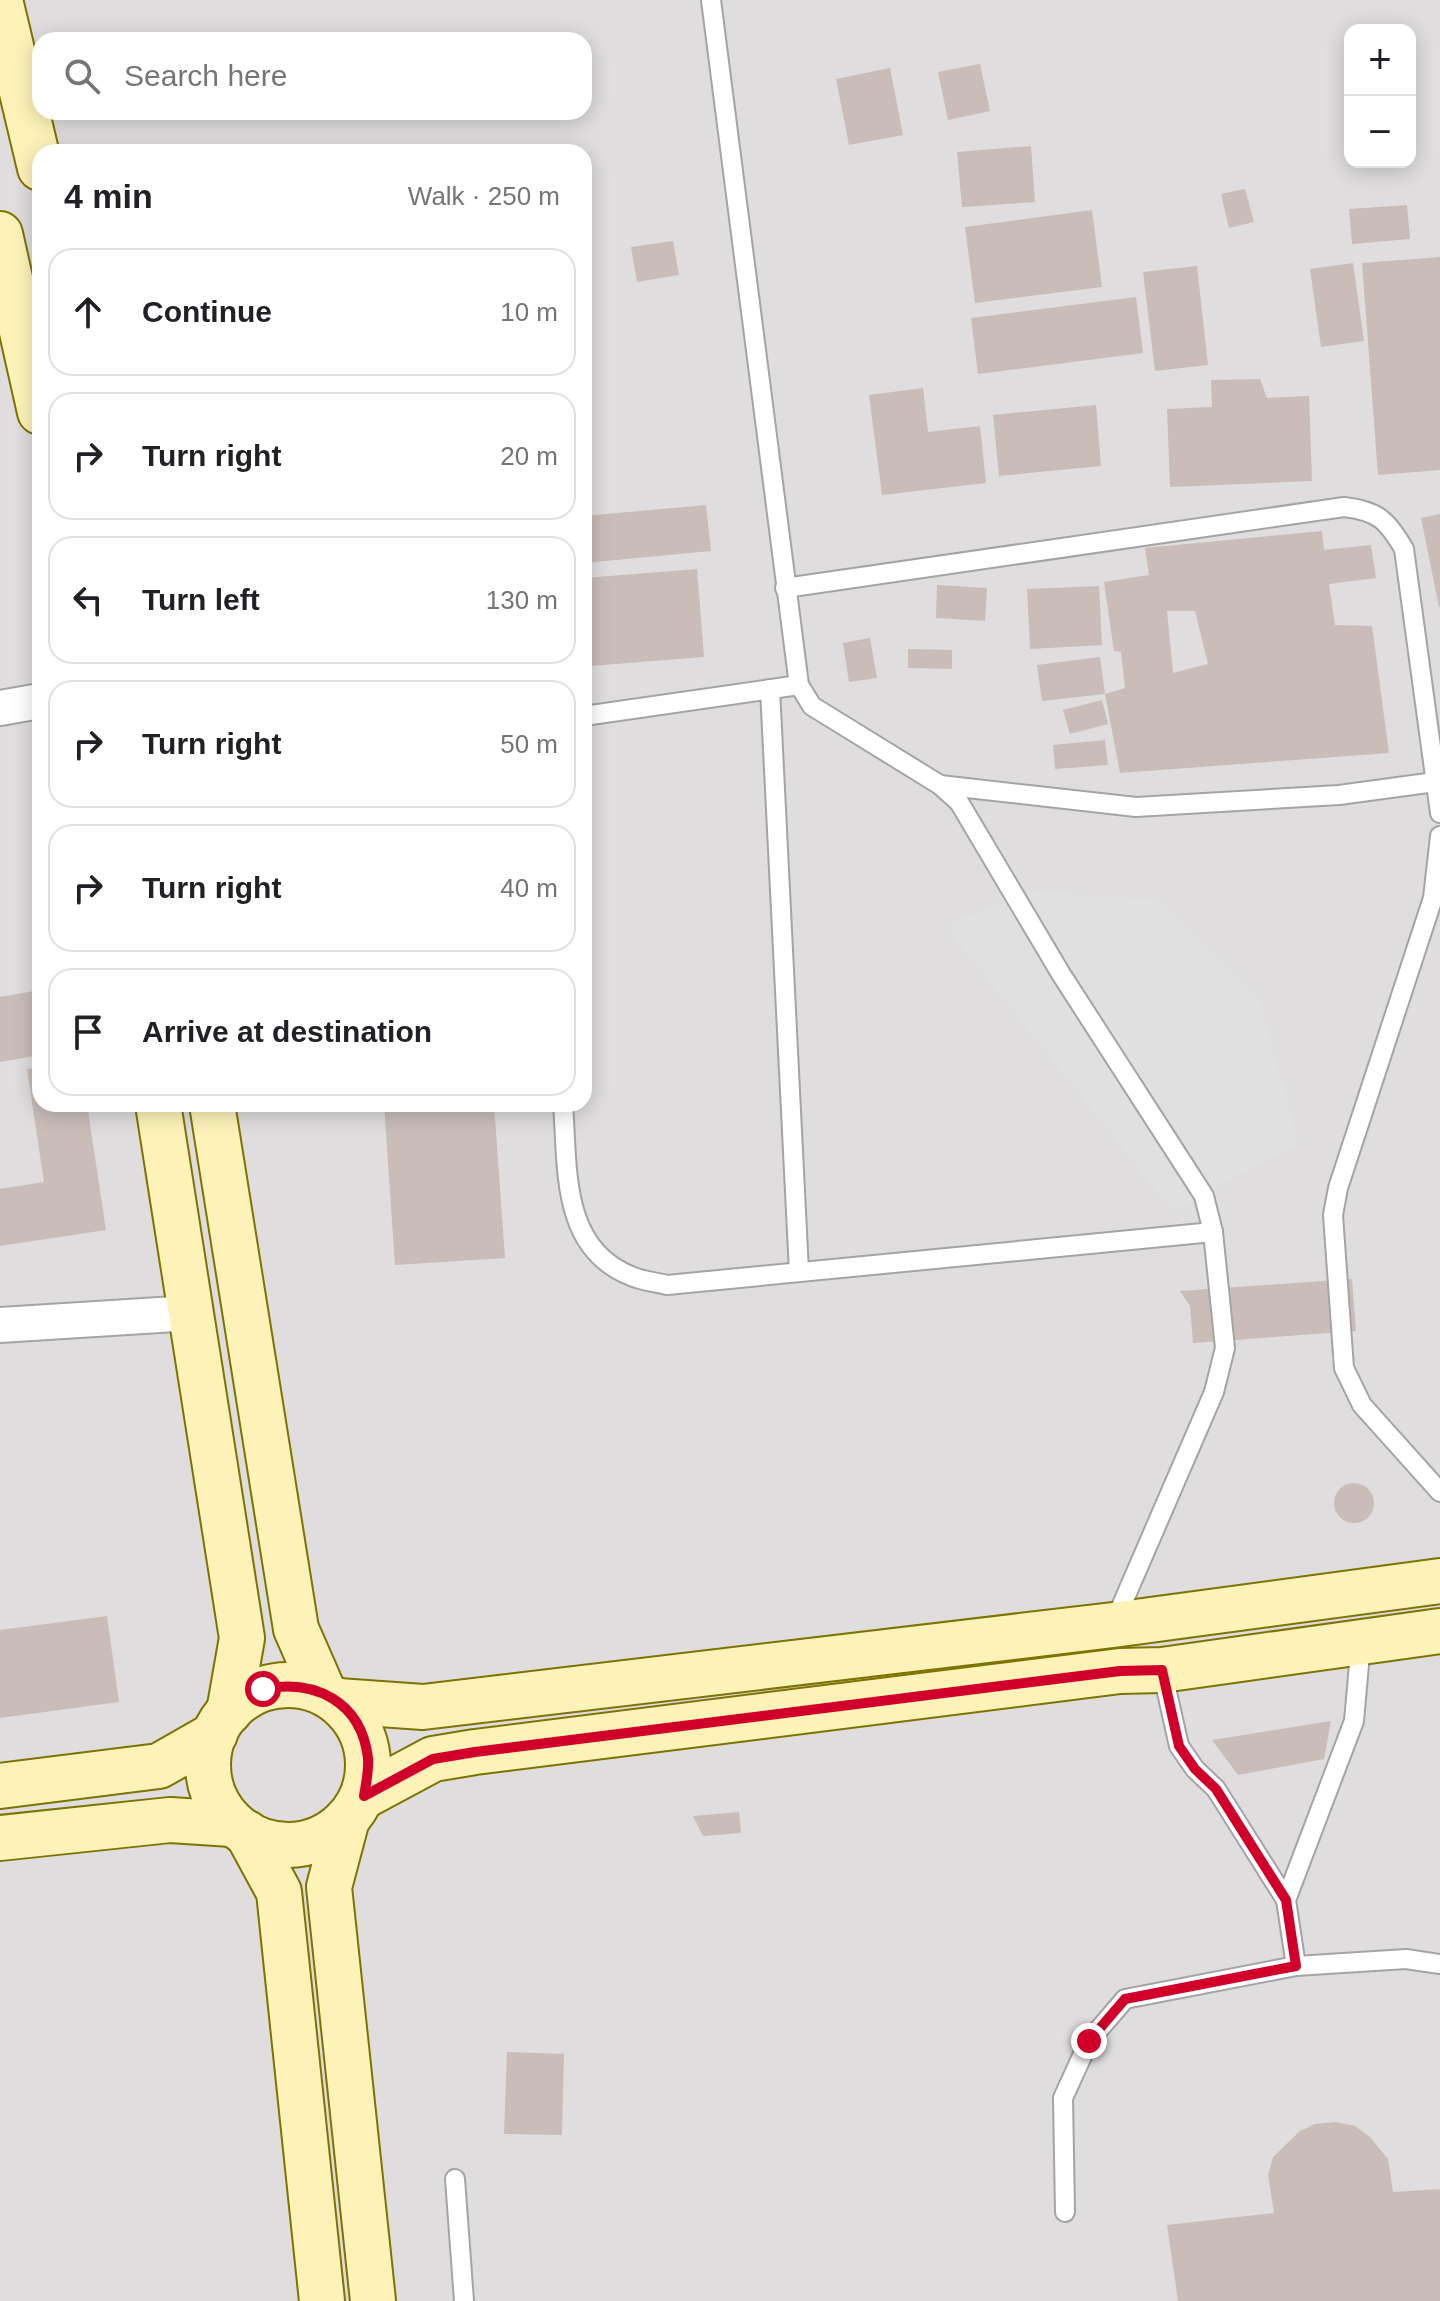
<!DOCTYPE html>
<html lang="en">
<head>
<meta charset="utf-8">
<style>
  body { margin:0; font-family:Helvetica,sans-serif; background:#f2f2f2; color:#202124 }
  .controls { position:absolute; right:24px; top:24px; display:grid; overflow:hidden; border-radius:16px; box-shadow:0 4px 20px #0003 }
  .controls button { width:72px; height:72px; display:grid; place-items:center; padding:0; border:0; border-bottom:2px solid #e0e0e0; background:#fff; color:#202124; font:40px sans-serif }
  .stop { position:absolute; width:24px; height:24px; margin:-18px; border:6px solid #d1002a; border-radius:50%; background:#fff }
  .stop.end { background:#d1002a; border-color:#fff; box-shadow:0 2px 8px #0008 }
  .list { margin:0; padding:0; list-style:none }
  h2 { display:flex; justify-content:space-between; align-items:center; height:104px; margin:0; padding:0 32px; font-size:34px }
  h2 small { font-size:26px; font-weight:400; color:#757577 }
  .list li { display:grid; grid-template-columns:52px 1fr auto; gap:24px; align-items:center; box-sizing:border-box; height:128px; margin:0 16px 16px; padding:0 16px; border:2px solid #e0e0e0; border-radius:24px }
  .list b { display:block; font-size:30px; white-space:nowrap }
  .list em { font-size:26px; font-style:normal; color:#757577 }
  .icon { flex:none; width:44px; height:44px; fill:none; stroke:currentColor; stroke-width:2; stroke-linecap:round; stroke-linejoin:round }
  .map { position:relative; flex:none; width:1440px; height:2301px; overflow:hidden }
  .search { position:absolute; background:#fff; box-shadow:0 4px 20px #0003; left:32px; top:32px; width:560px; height:88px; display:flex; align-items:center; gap:20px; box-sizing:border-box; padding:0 28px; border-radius:24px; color:#757577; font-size:30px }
  .panel { position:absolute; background:#fff; box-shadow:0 4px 20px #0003; left:32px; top:144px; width:560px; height:968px; border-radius:24px }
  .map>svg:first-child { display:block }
  .residential { fill:#dfddde; fill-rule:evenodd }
  .parking { fill:#e0e0e0 }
  .building { fill:#cabdb9; fill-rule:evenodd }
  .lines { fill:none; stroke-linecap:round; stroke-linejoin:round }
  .lane-casing { stroke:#a4a4a4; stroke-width:22 }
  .street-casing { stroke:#a4a4a4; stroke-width:38 }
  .secondary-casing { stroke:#7f7300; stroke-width:48 }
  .lane { stroke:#fff; stroke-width:18 }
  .street { stroke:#fff; stroke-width:34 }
  .secondary { stroke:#fdf3b9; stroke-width:44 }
  .route { stroke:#d1002a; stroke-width:10 }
</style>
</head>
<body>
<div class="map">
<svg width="1440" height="2301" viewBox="0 0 1440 2301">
  <rect width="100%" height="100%" fill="#f1ece7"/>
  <path class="residential" d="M0,0h1440v2301h-1440zM1350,30h60v132h-60zM40,40h544v72h-544zM40,152h544v952h-544z"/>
  <path class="parking" d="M1033,891l127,9 99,97 40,146 -126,69 -228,-287z"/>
  <g class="building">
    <path d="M980,64l10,47 -42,9 -10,-48z"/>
    <path d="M890,68l13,67 -54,10 -13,-66z"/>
    <path d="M1031,146l4,56 -73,5 -5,-55z"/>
    <path d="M1245,189l9,33 -25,6 -8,-34z"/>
    <path d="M1407,205l3,34 -58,5 -3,-35z"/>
    <path d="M1092,210l10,77 -127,16 -10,-76z"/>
    <path d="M673,241l6,34 -42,7 -6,-35z"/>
    <path d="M1440,257v213l-62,5 -16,-212z"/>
    <path d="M1353,263l11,78 -43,6 -11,-78z"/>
    <path d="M1197,266l11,99 -53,6 -12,-99z"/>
    <path d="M1136,297l7,56 -165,21 -7,-56z"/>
    <path d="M1260,379l7,19 42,-2 3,85 -142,6 -3,-78 45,-2 -1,-27z"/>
    <path d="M923,388l5,44 52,-6 6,57 -104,12 -13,-100z"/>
    <path d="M1096,405l5,61 -102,10 -6,-61z"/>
    <path d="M706,505l5,46 -127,12v-47z"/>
    <path d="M1440,514v93h-1l-18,-89z"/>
    <path d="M1322,531l2,19 47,-5 5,33 -47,6 6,41 37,1 17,127 -269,20 -15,-79 20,-6 -4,-36 -7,-1 -10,-69 45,-7 -4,-27zM1167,611h28l13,53 -35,9z"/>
    <path d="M697,569l7,88 -114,9 -1,-23h-5v-65z"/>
    <path d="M937,585l50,3 -2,33 -49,-3z"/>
    <path d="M1099,586l3,59 -72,4 -3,-60z"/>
    <path d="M870,638l7,40 -28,4 -6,-39z"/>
    <path d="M908,649l44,1v19l-44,-1z"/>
    <path d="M1100,657l5,37 -63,7 -5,-36z"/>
    <path d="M1102,700l6,24 -38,10 -7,-24z"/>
    <path d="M1105,740l3,25 -53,4 -2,-24z"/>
    <path d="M40,990v65l-40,7v-65z"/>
    <path d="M40,1067v37h47l19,126 -106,16v-57l44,-7 -17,-113z"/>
    <path d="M384,1104h110l11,154 -110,7z"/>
    <path d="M1352,1279l4,52 -163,12 -3,-37 -10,-15z"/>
    <circle cx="1354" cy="1503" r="20"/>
    <path d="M107,1616l12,86 -119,16v-88z"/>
    <path d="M1331,1721l-7,38 -86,16 -26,-35z"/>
    <path d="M739,1812l2,21 -38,3 -10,-20z"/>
    <path d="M507,2052l57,2 -2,81 -58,-1z"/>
    <path d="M1335,2122l20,4 15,11 18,22 5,33 47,-3v112h-262l-11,-76 107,-12 -6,-38 5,-18 27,-26 15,-7z"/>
  </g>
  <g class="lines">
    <defs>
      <g id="lane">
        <path d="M711,0l88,685 13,21 128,79 19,17 102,172 143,222 9,36 12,116 -11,44 -100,231"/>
        <path d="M785,588l559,-81c34,4 43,13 60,42l36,264"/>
        <path d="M770,689l29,583"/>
        <path d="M584,716l215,-31"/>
        <path d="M940,785l196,22 203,-12 96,-13"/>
        <path d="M1440,836l-7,62 -95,290 -5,27 11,153 18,37 78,87"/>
        <path d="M563,1104c5,63 -3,144 68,172 11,5 24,6 36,9l546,-53"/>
        <path d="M1162,1670l17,76 16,23 21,20 70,111 10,66"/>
        <path d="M1286,1900l68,-179 7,-79"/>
        <path d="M455,2179l9,122"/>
        <path d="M1065,2212l-2,-114 26,-57 36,-42 171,-33 110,-7 34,5"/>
      </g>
      <g id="street">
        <path d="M0,708l40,-7"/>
        <path d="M0,1325l191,-12"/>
      </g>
      <g id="secondary">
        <path d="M0,0l40,168"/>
        <path d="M0,234l40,178"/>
        <path d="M158,1104l84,534 -13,74"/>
        <path d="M212,1104l84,525 28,64"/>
        <circle cx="288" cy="1765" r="80"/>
        <path d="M338,1701l85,6 690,-82 327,-44"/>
        <path d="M0,1786l159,-20 56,-32"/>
        <path d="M364,1796l69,-37 42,-7 645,-81 42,-1 278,-39"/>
        <path d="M347,1819l-18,68 44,414"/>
        <path d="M247,1833l32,59 43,409"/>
        <path d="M0,1838l170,-18 62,4"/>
      </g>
    </defs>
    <use href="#lane" class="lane-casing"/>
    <use href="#street" class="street-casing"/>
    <use href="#secondary" class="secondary-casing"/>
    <use href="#lane" class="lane"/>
    <use href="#street" class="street"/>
    <use href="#secondary" class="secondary"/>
  </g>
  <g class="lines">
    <path class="route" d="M263,1689c52,-10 98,12 105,69 1,12 -2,26 -4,38l69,-37 42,-7 645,-81 42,-1 17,76 16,23 21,20 70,111 10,66 -171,33 -36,42"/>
  </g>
</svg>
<div class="controls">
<button>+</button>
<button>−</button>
</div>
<div class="stop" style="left:263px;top:1689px"></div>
<div class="stop end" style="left:1089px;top:2041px"></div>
<div class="search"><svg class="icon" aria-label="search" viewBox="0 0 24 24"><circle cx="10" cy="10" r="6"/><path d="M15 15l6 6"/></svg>Search here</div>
<section class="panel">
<h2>4 min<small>Walk · 250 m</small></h2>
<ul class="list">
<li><svg class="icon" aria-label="ahead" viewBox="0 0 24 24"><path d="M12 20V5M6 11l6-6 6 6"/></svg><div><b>Continue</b></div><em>10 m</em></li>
<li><svg class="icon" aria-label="right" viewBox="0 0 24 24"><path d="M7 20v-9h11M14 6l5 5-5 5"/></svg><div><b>Turn right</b></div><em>20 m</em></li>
<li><svg class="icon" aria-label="left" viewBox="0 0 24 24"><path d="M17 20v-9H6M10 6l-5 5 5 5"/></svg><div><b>Turn left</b></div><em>130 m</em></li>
<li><svg class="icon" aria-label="right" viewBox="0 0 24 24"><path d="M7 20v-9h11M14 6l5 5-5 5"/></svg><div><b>Turn right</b></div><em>50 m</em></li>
<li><svg class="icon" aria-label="right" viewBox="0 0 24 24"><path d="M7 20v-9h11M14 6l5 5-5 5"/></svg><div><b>Turn right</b></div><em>40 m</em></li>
<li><svg class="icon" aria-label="arrive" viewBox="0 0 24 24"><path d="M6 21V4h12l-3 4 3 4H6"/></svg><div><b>Arrive at destination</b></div></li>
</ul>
</section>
</div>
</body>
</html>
